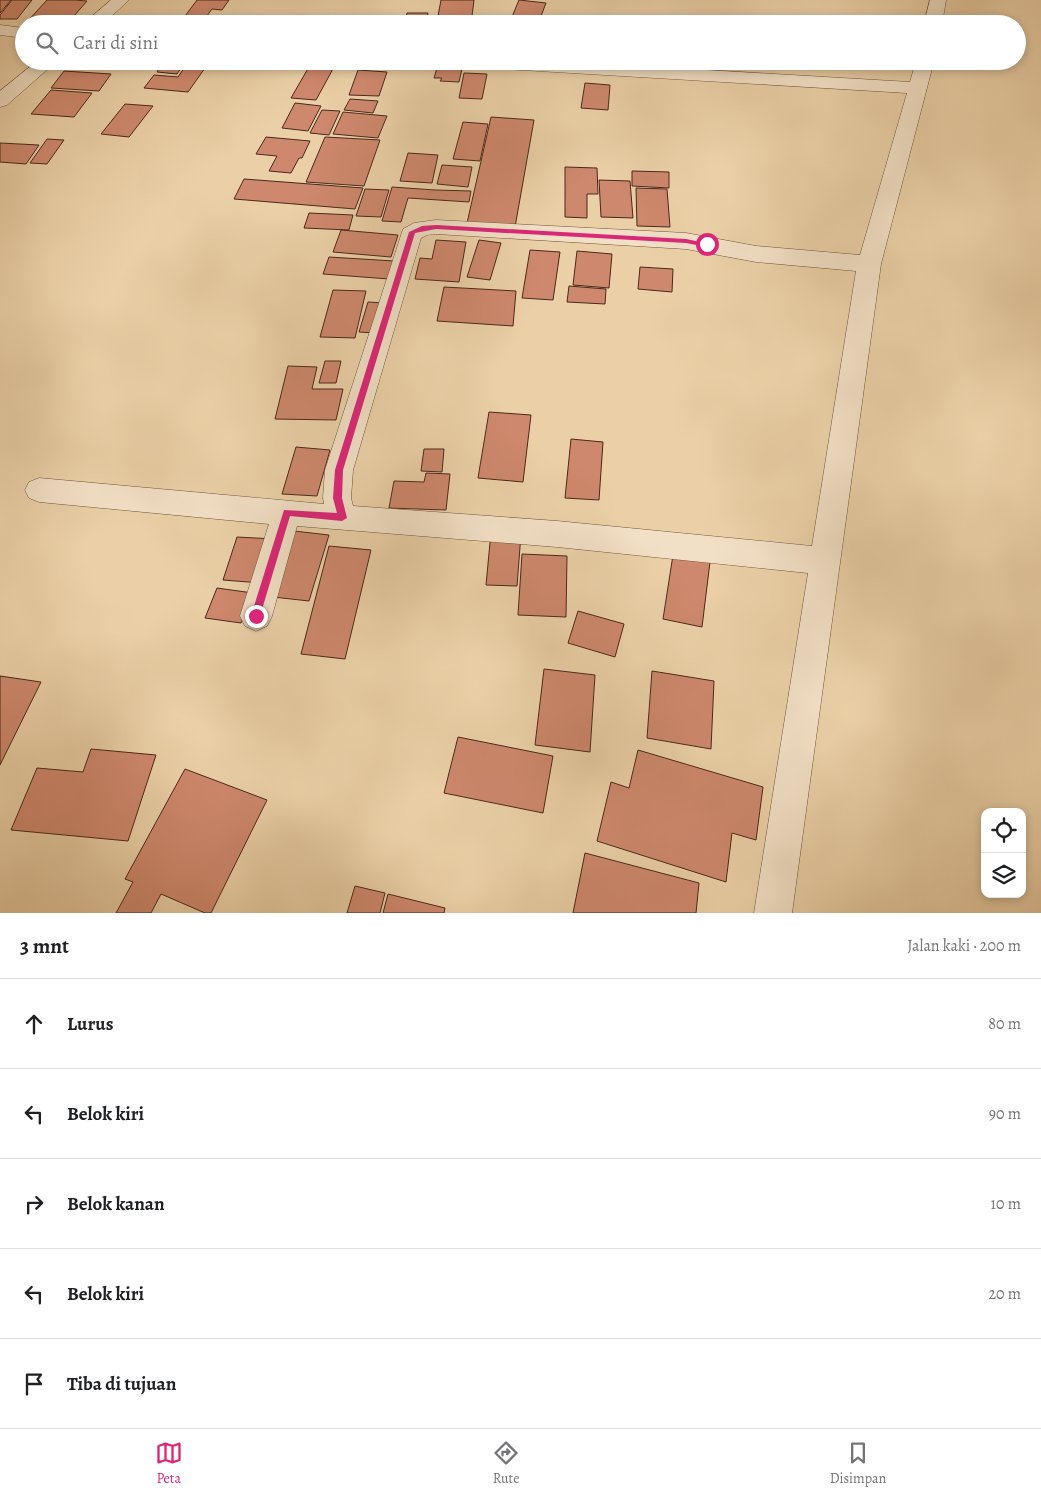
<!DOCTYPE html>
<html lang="id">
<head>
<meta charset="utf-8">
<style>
  body { margin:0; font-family:Alegreya,serif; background:#f2f2f2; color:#202124 }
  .controls { position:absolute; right:15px; bottom:15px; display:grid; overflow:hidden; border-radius:10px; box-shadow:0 2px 8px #0003 }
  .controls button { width:45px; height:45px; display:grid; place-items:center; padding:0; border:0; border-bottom:1px solid #e0e0e0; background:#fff; color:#202124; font:25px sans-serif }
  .stop { position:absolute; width:15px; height:15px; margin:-11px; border:4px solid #db2777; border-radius:50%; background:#fff }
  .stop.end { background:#db2777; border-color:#fff; box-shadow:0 1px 5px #0008 }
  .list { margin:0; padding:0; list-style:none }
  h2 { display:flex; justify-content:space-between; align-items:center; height:65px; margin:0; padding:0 20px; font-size:21px }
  h2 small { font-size:16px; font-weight:400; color:#757577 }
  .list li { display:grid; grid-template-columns:32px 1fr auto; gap:15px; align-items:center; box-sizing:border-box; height:90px; padding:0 20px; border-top:1px solid #e0e0e0 }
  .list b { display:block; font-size:19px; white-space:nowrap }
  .list em { font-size:16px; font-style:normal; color:#757577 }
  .icon { flex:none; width:28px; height:28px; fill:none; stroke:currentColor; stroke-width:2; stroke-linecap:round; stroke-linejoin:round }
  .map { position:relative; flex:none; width:1041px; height:913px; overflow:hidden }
  .search { position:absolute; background:#fff; box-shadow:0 2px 8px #0003; left:15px; right:15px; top:15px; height:55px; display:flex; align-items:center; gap:12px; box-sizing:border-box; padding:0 18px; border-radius:28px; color:#757577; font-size:19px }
  .sheet { height:515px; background:#fff }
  nav { display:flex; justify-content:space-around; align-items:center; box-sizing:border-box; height:70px; border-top:1px solid #e0e0e0; background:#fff; font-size:14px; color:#757577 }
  nav a { display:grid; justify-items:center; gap:2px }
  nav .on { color:#db2777 }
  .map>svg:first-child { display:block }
  .building { fill:#ce886d; stroke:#4a281b }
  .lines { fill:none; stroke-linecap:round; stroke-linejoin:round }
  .minor-casing { stroke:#72523e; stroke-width:1 }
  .minor { fill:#f2e0c6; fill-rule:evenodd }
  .route { fill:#db2777 }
</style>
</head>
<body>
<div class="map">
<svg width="1041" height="913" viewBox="0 0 1041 913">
  <rect width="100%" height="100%" fill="#ebd0a7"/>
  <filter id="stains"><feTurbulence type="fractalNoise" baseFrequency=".004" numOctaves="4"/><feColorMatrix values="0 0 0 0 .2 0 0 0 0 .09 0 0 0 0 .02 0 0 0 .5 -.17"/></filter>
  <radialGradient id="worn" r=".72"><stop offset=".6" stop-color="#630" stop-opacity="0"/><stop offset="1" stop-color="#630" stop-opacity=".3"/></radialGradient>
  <g class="building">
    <path d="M0,0h11l-11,13z"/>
    <path d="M12,0h20l-15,19h-17v-4z"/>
    <path d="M47,0h28l12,1 -20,23h-42z"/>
    <path d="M197,0h32l-7,10 -10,-1 -11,15h-22z"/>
    <path d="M441,0h33l-2,16h-34z"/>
    <path d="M519,0l27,3 -8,21h-29z"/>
    <path d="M407,13h21l-2,11h-21z"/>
    <path d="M436,16l43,3 -2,5h-43z"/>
    <path d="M165,61h21l-9,13 -20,-2z"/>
    <path d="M189,61h21l-22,31 -44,-4 10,-13 24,2z"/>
    <path d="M644,61h33l-4,7z"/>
    <path d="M310,65l24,2 -18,33 -25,-2z"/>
    <path d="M437,68l25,1 -3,13 -19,-1 2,-3h-8z"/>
    <path d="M358,70l29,2 -8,24 -30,-1z"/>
    <path d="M64,71l47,3 -12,17 -48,-3z"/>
    <path d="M464,73l23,1 -5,25 -23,-1z"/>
    <path d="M585,83l25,2 -2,25 -27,-2z"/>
    <path d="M51,90l41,3 -18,24 -43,-3z"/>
    <path d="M350,99l28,2 -5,12 -29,-3z"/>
    <path d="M295,103l26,3 -13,25 -26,-3z"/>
    <path d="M125,104l28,2 -24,31 -28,-3z"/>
    <path d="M322,110l18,1 -11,24 -19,-2z"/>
    <path d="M343,112l44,4 -9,22 -45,-4z"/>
    <path d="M491,117l43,3 -19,107 -48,-4z"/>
    <path d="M463,122l25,2 -8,37 -27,-2z"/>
    <path d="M266,137l44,4 -8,17h-3l-8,15 -22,-2 8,-15 -21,-2z"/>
    <path d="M325,137l55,3 -16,46 -58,-4z"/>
    <path d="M47,139l17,1 -17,24 -17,-1z"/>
    <path d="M0,143l39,2 -13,19 -26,-2z"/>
    <path d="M408,153l30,2 -6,28 -32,-2z"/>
    <path d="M442,165l30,2 -4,20 -31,-3z"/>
    <path d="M565,167l32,1 1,26h-11v24l-22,-1z"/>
    <path d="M632,171l37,1v16l-37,-2z"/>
    <path d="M244,179l119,9 -8,21 -121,-10z"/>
    <path d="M599,180l31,1 3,37 -32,-1z"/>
    <path d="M392,187l43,3 36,1 -2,11 -61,-4 -7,24 -19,-1z"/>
    <path d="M636,188l31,1 3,38 -33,-1z"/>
    <path d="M365,189l24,1 -8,27 -25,-1z"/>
    <path d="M309,213l44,2 -4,15 -45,-2z"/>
    <path d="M341,230l57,5 -7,22 -58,-5z"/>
    <path d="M436,240l30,2 -7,40 -44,-3 5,-21 12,1z"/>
    <path d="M479,240l22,3 -11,37 -23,-3z"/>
    <path d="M530,250l30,2 -7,48 -31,-2z"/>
    <path d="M577,251l35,3 -3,34 -36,-3z"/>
    <path d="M329,257l65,4 -5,18 -66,-5z"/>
    <path d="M640,267l33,2 -1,23 -34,-3z"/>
    <path d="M569,286l37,3 -1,15 -38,-2z"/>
    <path d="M444,287l72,4 -3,35 -76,-5z"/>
    <path d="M333,290l33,1 -11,47 -35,-1z"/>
    <path d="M368,302l16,1 -8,30 -17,-1z"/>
    <path d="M325,361h16l-5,22h-17z"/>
    <path d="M288,366l29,1 -5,22h31l-7,31 -61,-1z"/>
    <path d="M489,412l42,3 -8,67 -45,-4z"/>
    <path d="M571,439l32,3 -4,58 -34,-2z"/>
    <path d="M296,447l34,3 -13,46 -35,-2z"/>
    <path d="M424,449h20l-2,23 -21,-1z"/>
    <path d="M426,473l24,1 -4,36 -57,-2 5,-27 30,1z"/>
    <path d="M294,531l35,4 -20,66 -36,-4z"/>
    <path d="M491,532l30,2 -4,52 -31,-1z"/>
    <path d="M237,537l37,2 -13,44 -38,-3z"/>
    <path d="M329,546l42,4 -26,109 -44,-5z"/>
    <path d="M522,554l45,2 -1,61 -48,-2z"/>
    <path d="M673,555l37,7 -8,65 -39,-8z"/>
    <path d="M217,588l36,5 -12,30 -36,-5z"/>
    <path d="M578,611l46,13 -9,33 -47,-14z"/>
    <path d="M544,669l51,6 -5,77 -55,-7z"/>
    <path d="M652,671l62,10 -3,68 -64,-11z"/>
    <path d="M0,676l41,6 -41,83z"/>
    <path d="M458,737l95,19 -10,57 -99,-20z"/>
    <path d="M91,749l65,6 -28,86 -117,-11 26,-62 46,4z"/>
    <path d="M638,750l125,37 -7,53 -24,-7 -6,49 -129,-41 14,-59 18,6z"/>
    <path d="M185,769l82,31 -56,113h-6l-44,-19 -10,19h-35l17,-31 -8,-3z"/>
    <path d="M585,853l114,30 -3,30h-123z"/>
    <path d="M355,886l30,7 -5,20h-33z"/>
    <path d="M388,894l57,14 -1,5h-61z"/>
  </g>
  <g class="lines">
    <defs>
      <g id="minor">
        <path d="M111,0h18l-26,24h-20z"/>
        <path d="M930,0h16l-4,24h-18z"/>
        <path d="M0,25l24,3v10l-24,-3z"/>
        <path d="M37,61h20l-50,44 -7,2v-16z"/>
        <path d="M446,61h108l356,21 6,-21h18l-53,203 -89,649h-38l54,-340 -251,-26 -260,-21 -25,90 -5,10 -11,5 -11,-5 -5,-10 29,-92 -230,-22 -10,-4 -4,-8 4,-8 10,-4 285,26 -1,-6 2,-28 78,-241 11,-6 22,-3 250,13 70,13 104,9 47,-162 -452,-27 -6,-1zM436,234l250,15 70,13 100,9 -44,275 -255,-25 -204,-15 -2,-8 2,-28 68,-232 6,-3z"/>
      </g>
    </defs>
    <use href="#minor" class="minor-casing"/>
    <use href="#minor" class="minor"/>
  </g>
  <path class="route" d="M436,225l250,14 24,5 -3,3 -21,-4 -250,-14 -21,4 -72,237 -1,28 5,20 -5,3 -52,-5 -30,100 -1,3h-6l-2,-3 33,-106 53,3 -4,-15 2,-28 74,-238 13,-6z"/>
  <rect width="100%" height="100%" filter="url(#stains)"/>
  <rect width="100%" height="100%" fill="url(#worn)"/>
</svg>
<div class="controls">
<button><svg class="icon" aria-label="locate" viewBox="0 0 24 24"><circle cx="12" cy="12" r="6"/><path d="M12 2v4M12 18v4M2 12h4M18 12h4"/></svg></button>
<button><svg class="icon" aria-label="layers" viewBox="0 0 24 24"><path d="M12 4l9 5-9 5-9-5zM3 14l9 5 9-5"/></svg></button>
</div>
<div class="stop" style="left:707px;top:244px"></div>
<div class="stop end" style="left:256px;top:616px"></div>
<div class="search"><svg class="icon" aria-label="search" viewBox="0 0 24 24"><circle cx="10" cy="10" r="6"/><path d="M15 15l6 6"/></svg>Cari di sini</div>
</div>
<section class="sheet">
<h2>3 mnt<small>Jalan kaki · 200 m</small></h2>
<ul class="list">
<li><svg class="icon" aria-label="ahead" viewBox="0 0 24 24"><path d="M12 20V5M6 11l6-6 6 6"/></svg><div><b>Lurus</b></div><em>80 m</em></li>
<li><svg class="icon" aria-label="left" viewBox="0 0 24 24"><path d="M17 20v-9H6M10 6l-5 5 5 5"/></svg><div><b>Belok kiri</b></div><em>90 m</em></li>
<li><svg class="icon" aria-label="right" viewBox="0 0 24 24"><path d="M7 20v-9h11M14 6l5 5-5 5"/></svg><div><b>Belok kanan</b></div><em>10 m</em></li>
<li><svg class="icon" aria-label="left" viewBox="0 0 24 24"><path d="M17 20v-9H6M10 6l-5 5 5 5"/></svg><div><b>Belok kiri</b></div><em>20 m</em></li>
<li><svg class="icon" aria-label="arrive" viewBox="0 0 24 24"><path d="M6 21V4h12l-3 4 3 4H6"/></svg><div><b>Tiba di tujuan</b></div></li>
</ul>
</section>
<nav>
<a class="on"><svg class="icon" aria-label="map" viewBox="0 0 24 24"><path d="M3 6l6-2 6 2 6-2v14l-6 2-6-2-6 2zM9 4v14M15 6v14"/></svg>Peta</a>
<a><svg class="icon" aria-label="directions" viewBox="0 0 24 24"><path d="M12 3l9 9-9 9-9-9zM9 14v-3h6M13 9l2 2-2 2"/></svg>Rute</a>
<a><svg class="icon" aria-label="saved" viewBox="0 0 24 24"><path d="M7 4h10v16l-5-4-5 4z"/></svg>Disimpan</a>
</nav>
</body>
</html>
